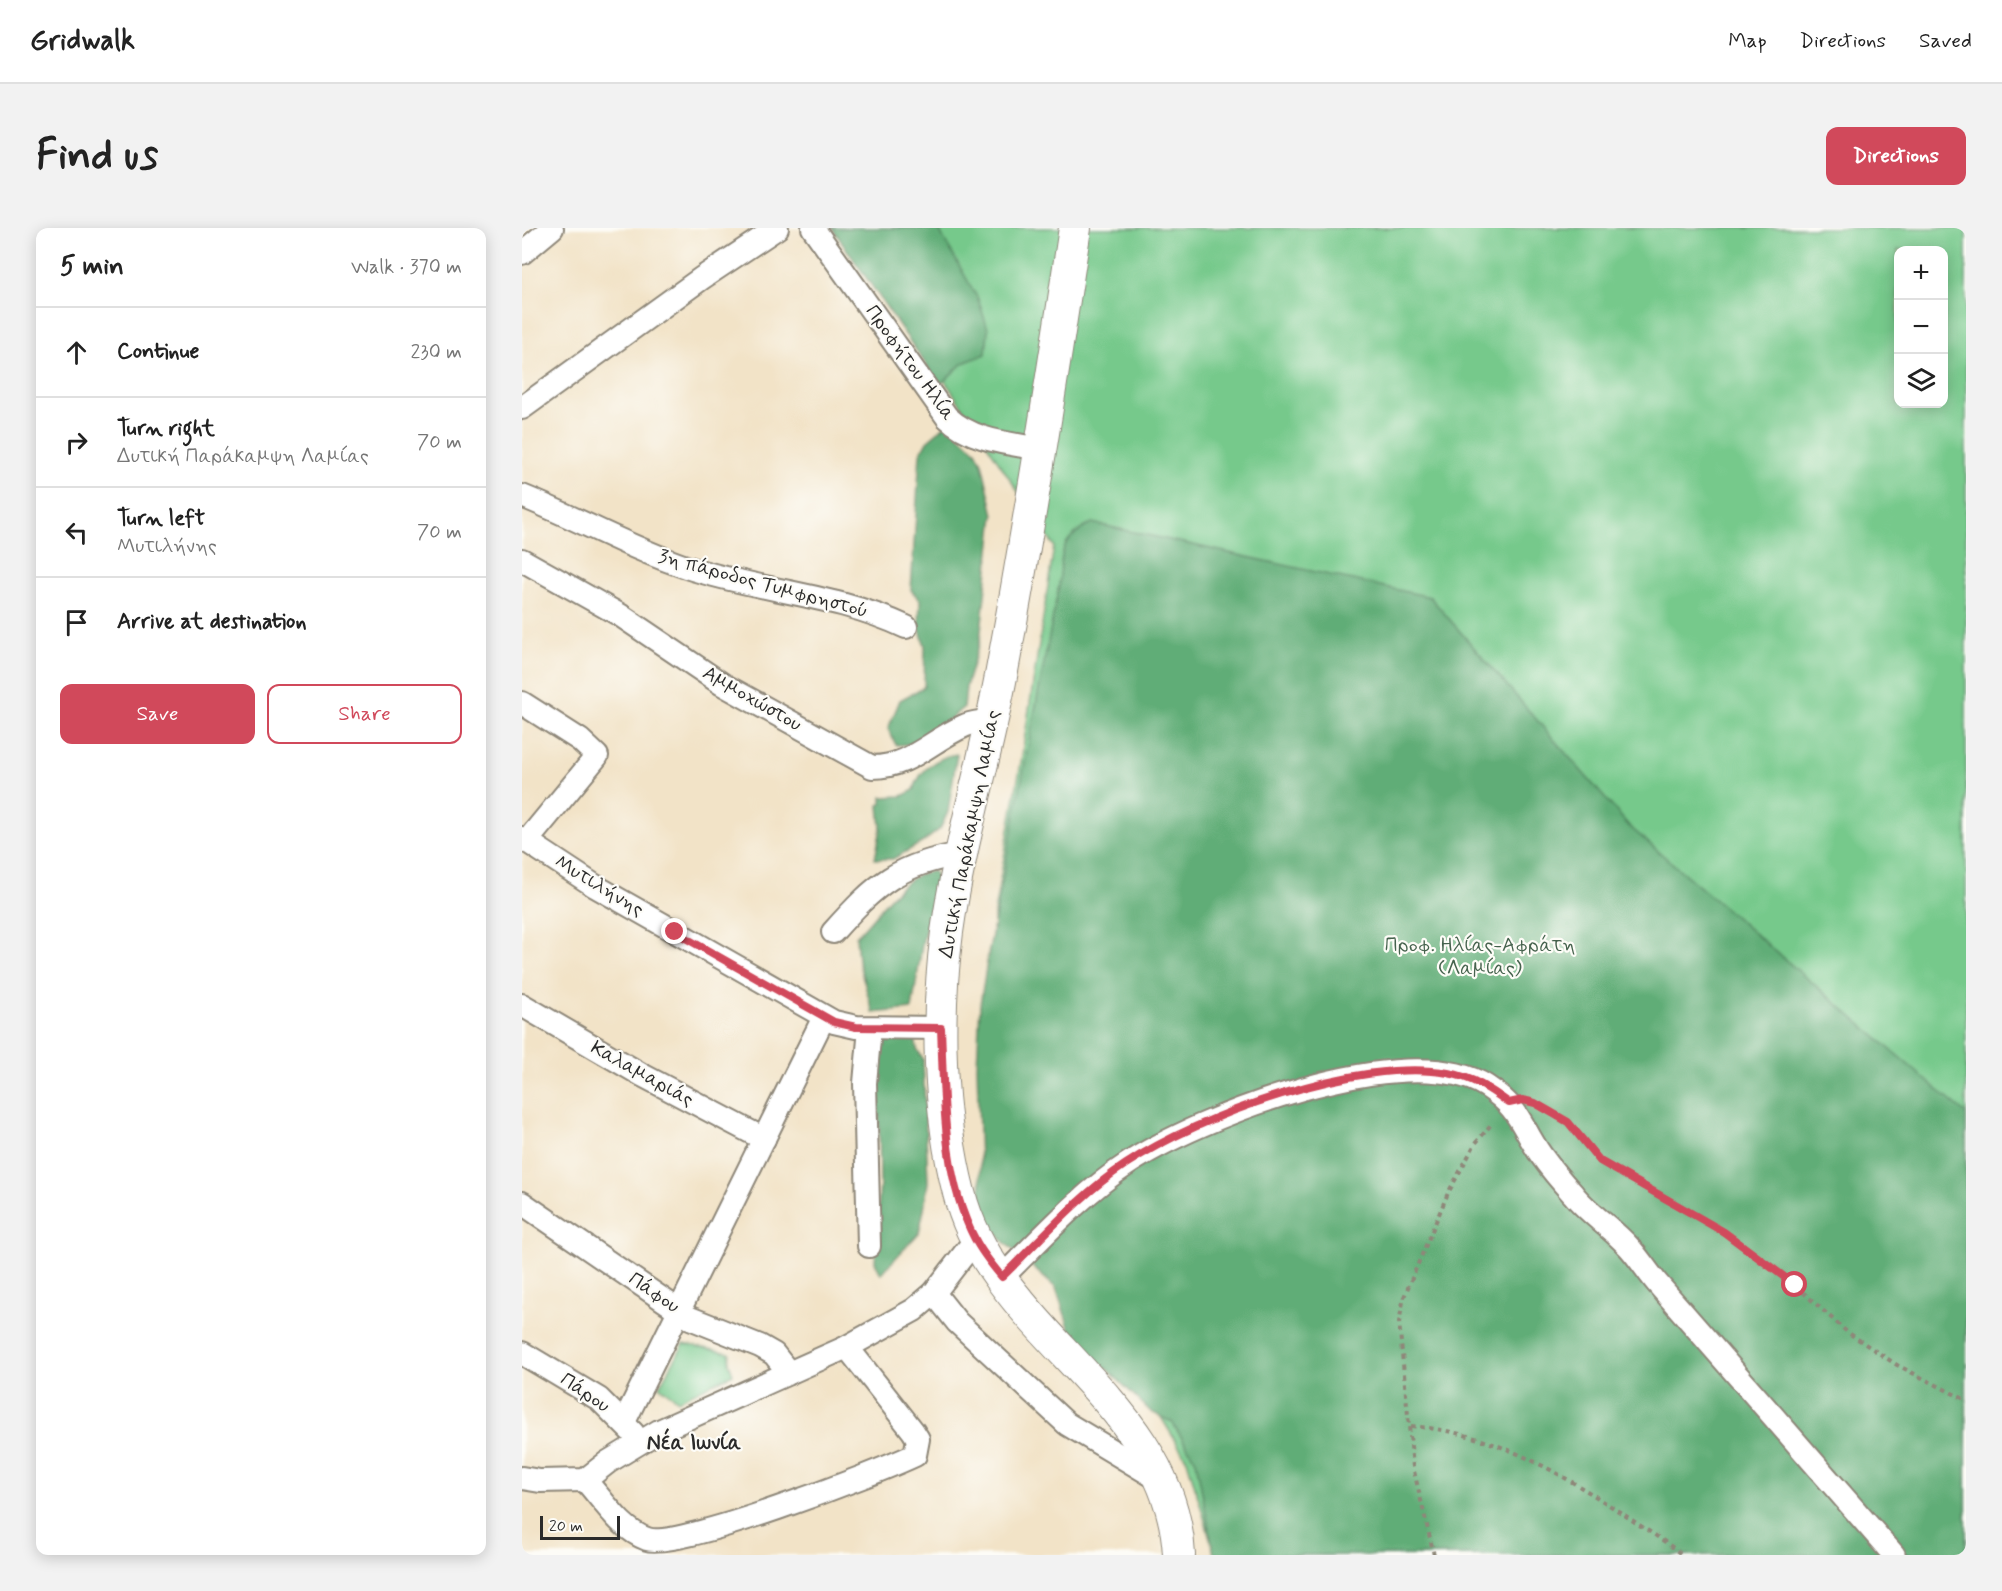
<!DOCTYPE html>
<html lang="en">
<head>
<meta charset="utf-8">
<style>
  body { margin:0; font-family:Mynerve,sans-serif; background:#f2f2f2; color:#222 }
  .controls { position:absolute; right:18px; top:18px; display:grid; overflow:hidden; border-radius:12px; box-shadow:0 3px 15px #0003 }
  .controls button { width:54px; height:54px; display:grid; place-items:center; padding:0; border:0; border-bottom:2px solid #e0e0e0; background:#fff; color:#222; font:30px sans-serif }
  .scale { position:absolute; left:18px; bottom:15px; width:80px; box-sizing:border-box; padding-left:6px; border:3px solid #2b2b2b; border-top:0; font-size:16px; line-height:21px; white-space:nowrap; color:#2b2b2b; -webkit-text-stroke:4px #fdfcf7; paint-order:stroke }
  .stop { position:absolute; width:18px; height:18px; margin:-14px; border:4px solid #d1495b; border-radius:50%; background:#fff }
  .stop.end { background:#d1495b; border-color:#fff; box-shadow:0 2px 6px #0008 }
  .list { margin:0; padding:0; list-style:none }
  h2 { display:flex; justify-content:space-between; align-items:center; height:78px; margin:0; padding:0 24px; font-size:26px }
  h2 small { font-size:20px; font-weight:400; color:#767676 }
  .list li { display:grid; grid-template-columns:39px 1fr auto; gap:18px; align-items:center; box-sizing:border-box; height:90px; padding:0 24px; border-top:2px solid #e0e0e0 }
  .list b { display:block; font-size:22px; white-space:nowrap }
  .list p { margin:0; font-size:20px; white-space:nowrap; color:#767676 }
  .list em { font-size:20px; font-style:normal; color:#767676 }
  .actions { display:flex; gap:12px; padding:18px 24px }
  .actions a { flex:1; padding:14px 0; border:2px solid #d1495b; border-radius:12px; text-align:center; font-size:21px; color:#d1495b }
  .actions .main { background:#d1495b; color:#fff }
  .icon { flex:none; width:33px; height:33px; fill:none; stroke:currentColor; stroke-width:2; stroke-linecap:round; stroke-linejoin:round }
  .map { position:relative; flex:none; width:1444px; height:1327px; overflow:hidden; border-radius:12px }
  header { display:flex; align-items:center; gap:36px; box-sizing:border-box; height:84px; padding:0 30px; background:#fff; border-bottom:2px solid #e0e0e0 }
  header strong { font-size:28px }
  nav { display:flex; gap:33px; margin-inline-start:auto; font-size:21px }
  .intro { display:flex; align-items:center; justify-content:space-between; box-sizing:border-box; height:144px; padding:0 36px }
  h1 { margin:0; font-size:42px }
  .button { padding:15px 27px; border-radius:12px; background:#d1495b; color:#fff; font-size:21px; font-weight:700 }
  main { display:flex; gap:36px; padding:0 36px }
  aside { flex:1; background:#fff; border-radius:12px; box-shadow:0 3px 15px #0003 }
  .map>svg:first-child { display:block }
  .green { fill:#76c98b; stroke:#507a5b; stroke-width:1.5; fill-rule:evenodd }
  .forest { fill:#60ad77; stroke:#466c51; stroke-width:1.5 }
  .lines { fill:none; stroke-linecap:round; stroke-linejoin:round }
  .street-casing { stroke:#8e8779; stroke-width:26 }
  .secondary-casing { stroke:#8e8779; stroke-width:34 }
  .path { stroke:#8e8779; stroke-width:4; stroke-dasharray:4.5 4.5; stroke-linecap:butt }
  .street { stroke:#fff; stroke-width:22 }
  .secondary { stroke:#fff; stroke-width:32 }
  .route { stroke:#d1495b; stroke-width:8 }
  .labels { text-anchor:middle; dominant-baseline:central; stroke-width:4.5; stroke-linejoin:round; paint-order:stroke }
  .street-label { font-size:20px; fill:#2b2b2b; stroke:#fdfcf7 }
  .park-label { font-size:20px; fill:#45624d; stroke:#fdfcf7 }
  .neighbourhood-label { font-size:21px; font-weight:bold; fill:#2b2b2b; stroke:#fdfcf7 }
</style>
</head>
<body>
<header>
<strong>Gridwalk</strong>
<nav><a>Map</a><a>Directions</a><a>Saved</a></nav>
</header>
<div class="intro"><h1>Find us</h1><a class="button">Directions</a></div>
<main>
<aside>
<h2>5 min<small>Walk · 370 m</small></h2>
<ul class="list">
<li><svg class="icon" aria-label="ahead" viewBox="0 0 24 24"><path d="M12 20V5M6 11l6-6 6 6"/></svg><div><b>Continue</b></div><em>230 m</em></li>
<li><svg class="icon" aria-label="right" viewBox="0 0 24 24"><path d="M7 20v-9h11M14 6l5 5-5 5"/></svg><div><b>Turn right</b><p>Δυτική Παράκαμψη Λαμίας</p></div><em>70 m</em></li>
<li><svg class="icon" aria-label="left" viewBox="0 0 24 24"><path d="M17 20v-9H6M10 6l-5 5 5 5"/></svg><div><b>Turn left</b><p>Μυτιλήνης</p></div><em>70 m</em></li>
<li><svg class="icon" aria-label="arrive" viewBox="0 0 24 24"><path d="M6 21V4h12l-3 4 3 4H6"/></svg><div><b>Arrive at destination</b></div></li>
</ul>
<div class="actions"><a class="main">Save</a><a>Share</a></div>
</aside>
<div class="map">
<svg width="1444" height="1327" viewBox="0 0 1444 1327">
  <rect width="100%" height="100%" fill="#fdfcf7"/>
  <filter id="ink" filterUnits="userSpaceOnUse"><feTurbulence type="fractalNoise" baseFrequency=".0167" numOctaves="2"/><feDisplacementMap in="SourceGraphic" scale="12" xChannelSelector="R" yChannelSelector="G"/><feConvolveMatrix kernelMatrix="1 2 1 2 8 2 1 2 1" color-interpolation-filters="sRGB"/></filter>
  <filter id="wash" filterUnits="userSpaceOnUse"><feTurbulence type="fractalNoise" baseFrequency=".008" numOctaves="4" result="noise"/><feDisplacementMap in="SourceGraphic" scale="24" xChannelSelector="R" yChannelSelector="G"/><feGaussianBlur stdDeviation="1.35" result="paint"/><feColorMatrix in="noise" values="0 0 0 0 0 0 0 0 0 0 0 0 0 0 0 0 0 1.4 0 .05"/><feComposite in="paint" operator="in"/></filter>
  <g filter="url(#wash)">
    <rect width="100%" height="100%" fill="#f2e3c7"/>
    <g class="green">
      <path d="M322,0h1122v1327h-751l-28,-95 -92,-152 -98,-175 -3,-220 26,-145 34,-222zM1376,22h46v154h-46z"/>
      <path d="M162,1116l46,9 -1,10 4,11 -55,26 -19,-14z"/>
    </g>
    <g class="forest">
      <path d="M310,0h106l40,71 10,30 -2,25 -23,9 -23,22z"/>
      <path d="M425,196l29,27 6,12 12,52 -14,125 -14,47 -2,20c-28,22 -29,37 -68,38l-8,-16 12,-29 24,-13 1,-41 -6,-19 1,-27 -9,-10 9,-136 7,-13z"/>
      <path d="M570,295l338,74 200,230 336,287v441h-752l-18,-94 -24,-39 -21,-10 -69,-67 -12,-15 -14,-42 -53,-47 -13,-16 -9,-26 -4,-133 3,-61 8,-50 71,-370c4,-35 -1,-44 33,-62z"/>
      <path d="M435,526l-9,58 -8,17 -17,13 -30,17h-18l6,-31 -2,-23 3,-1v-7l20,-1 12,-6c5,-20 23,-33 43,-36z"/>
      <path d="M412,643l3,11 -14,57 -11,70 -39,4 -15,-53 -2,-24c21,-19 46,-64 78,-65z"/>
      <path d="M360,810h33l2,11 6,10 5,123 -4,27 -5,24 -38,41 -6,-12 5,-79 -2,-141z"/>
    </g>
  </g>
  <g filter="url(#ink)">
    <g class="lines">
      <defs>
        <g id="street">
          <path d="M291,0l134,189c25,24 61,26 94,32"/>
          <path d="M0,25l30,-25"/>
          <path d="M0,180l180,-130 75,-50"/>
          <path d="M0,268c55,22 107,52 164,71 73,24 150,27 220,60"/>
          <path d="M0,332l98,55 102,69 150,83c38,0 58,-26 92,-41 8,-4 19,-4 27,-6"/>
          <path d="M0,475l58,37 17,16 -70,85"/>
          <path d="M0,610l73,48 239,136 22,5 85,1"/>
          <path d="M311,704c42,-47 66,-69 130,-78"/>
          <path d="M0,777l120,70 122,64"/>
          <path d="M0,975l168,115 70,28 14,8 15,19"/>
          <path d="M347,1018l-4,-163 5,-55"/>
          <path d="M480,1049c40,-39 77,-81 124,-112 71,-48 281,-129 360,-79 35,23 34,39 55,69 10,14 21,27 32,39 16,20 39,34 56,53 10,11 18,24 28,36l237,272"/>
          <path d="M412,1065l23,29 110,102 95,57"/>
          <path d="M0,1125l77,46 34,34"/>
          <path d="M102,1194l200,-405"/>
          <path d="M0,1250l18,3 45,-1 23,-18 51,-31 188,-84 67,-37 20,-17 41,-53"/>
          <path d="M63,1252c18,20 36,50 62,59 31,11 230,-66 268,-84l3,-16 -5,-8 -66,-84"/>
        </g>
        <path id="secondary" d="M553,0c-23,150 -46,299 -74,448 -16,85 -42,170 -54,256 -11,84 -9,179 12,261 36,142 213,207 220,362"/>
      </defs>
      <use href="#street" class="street-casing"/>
      <use href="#secondary" class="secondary-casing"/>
      <g class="path">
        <path d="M1019,878l27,16 32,39 124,71 71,53 52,47 50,33 69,35"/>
        <path d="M889,1198c85,7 148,46 218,92 17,12 37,23 53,37"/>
        <path d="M912,1327l-21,-88 -14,-145 5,-25 44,-104 27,-49 18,-22"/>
      </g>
      <use href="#street" class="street"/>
      <use href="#secondary" class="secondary"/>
    </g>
  </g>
  <g class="lines" filter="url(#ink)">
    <path class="route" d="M153,704l159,90 22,5 85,1c3,68 1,149 34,211 7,14 17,26 27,38 40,-39 77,-82 124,-113 74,-49 233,-107 322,-91 24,4 42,16 61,30l14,-3 12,3 33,19 32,39 124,71 71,53"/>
  </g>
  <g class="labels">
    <g class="street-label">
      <text transform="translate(388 135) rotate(54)">Προφήτου Ηλία</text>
      <text transform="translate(241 356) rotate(15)">3η πάροδος Τυμφρηστού</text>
      <text transform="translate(230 471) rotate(30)">Αμμοχώστου</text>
      <text transform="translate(448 606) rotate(-79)">Δυτική Παράκαμψη Λαμίας</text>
      <text transform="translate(77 658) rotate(31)">Μυτιλήνης</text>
      <text transform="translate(120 846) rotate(29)">Καλαμαριάς</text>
      <text transform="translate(132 1065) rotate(34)">Πάφου</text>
      <text transform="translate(63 1165) rotate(34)">Πάρου</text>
    </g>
    <g class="park-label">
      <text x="958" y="717">Προφ. Ηλίας-Αφράτη<tspan x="958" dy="23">(Λαμίας)</tspan></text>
    </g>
    <g class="neighbourhood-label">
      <text x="172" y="1215">Νέα Ιωνία</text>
    </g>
  </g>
</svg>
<div class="controls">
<button>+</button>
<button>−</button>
<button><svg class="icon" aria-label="layers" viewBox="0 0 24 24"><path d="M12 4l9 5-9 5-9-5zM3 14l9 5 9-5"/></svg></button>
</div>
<div class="scale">20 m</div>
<div class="stop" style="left:1273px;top:1057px"></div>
<div class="stop end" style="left:153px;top:704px"></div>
</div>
</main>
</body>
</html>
